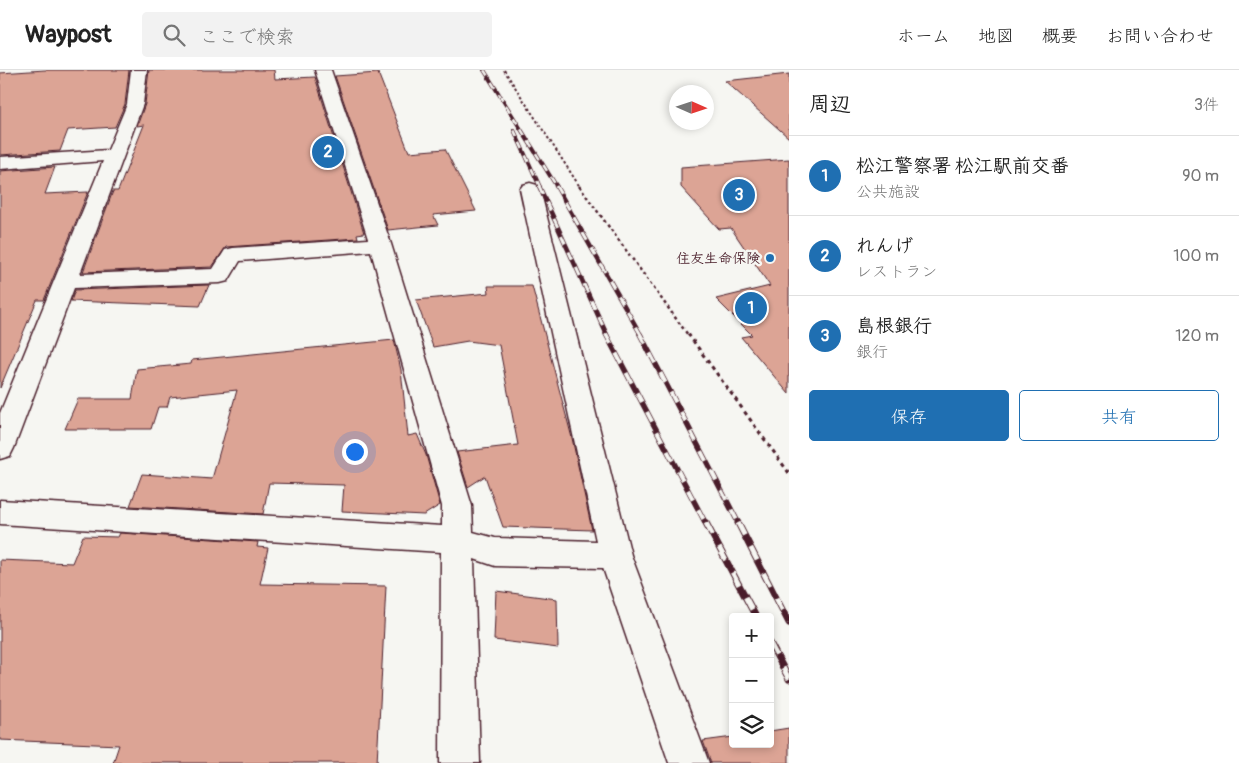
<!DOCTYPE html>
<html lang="ja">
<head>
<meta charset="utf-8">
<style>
  body { margin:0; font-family:Pangolin,"Klee One",sans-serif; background:#f2f2f2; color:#222 }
  .controls { position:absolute; right:15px; bottom:15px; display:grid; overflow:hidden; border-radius:5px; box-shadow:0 2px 8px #0003 }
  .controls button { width:45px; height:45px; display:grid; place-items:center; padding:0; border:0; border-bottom:1px solid #e0e0e0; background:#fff; color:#222; font:25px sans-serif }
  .compass { position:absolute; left:669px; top:15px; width:45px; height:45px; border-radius:50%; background:#fff; box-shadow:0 2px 8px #0003; rotate:93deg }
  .you { position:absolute; left:354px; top:381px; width:18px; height:18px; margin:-12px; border:4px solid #fff; border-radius:50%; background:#1a73e8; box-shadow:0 0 0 8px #1a73e833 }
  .badge { display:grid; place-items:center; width:32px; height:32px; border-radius:50%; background:#1f6fb2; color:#fff; font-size:16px; font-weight:700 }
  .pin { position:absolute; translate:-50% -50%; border:2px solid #fff; box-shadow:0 1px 5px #0006 }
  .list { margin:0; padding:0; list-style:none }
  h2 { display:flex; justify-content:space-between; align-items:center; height:65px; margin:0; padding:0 20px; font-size:21px }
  h2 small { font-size:16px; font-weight:400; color:#767676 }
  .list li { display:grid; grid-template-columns:32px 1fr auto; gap:15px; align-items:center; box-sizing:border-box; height:80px; padding:0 20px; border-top:1px solid #e0e0e0 }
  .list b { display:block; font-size:19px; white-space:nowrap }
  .list p { margin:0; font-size:16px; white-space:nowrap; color:#767676 }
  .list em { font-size:16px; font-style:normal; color:#767676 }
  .actions { display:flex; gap:10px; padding:15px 20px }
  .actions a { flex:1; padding:11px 0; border:1px solid #1f6fb2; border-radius:5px; text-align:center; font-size:18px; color:#1f6fb2 }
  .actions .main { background:#1f6fb2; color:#fff }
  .icon { flex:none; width:28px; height:28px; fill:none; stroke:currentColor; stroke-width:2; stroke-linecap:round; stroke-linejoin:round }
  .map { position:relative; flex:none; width:789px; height:693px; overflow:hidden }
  header { display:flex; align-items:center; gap:30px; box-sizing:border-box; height:70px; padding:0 25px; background:#fff; border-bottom:1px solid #e0e0e0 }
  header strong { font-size:24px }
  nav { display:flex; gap:28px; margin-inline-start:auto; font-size:18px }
  .search { width:350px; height:45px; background:#f2f2f2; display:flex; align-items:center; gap:12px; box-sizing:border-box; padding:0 18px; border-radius:5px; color:#767676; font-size:19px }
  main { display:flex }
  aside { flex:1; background:#fff }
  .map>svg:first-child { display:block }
  .building { fill:#dca495; stroke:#4a1f2b }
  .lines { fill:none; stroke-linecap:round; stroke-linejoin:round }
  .minor-casing { stroke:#4a1f2b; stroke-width:3 }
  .path-far2 { stroke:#4a1f2b; stroke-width:2; stroke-dasharray:2.5 2.5; stroke-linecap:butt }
  .path-far1 { stroke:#4a1f2b; stroke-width:2.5; stroke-dasharray:3 3; stroke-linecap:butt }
  .path { stroke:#4a1f2b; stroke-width:3; stroke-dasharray:4 4; stroke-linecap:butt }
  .minor { fill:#f6f6f2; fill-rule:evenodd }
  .rail-far3-casing { stroke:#4a1f2b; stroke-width:4 }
  .rail-far2-casing { stroke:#4a1f2b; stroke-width:4.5 }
  .rail-far1-casing { stroke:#4a1f2b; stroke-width:5.5 }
  .rail-casing { stroke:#4a1f2b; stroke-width:7 }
  .rail-far3 { stroke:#f6f6f2; stroke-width:2.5; stroke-dasharray:7; stroke-linecap:butt }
  .rail-far2 { stroke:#f6f6f2; stroke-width:3; stroke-dasharray:9; stroke-linecap:butt }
  .rail-far1 { stroke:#f6f6f2; stroke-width:4; stroke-dasharray:11; stroke-linecap:butt }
  .rail { stroke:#f6f6f2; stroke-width:5; stroke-dasharray:14; stroke-linecap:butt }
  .poi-dot { fill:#1f6fb2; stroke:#f6f6f2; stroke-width:2 }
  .labels { text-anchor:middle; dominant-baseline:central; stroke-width:5; stroke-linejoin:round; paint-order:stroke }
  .far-poi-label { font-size:14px; font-weight:bold; fill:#4a1f2b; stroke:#f6f6f2; text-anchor:end }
</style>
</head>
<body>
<header>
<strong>Waypost</strong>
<div class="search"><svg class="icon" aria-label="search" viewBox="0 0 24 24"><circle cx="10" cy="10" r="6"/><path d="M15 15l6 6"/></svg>ここで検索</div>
<nav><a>ホーム</a><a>地図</a><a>概要</a><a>お問い合わせ</a></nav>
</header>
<main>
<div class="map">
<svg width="789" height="693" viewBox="0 0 789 693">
  <rect width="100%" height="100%" fill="#f6f6f2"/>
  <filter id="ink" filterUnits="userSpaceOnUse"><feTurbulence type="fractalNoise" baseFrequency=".02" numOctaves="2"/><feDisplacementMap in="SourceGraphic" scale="10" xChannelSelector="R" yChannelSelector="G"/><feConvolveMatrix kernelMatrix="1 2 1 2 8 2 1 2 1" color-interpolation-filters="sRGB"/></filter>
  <g filter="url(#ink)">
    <g class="building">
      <path d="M45,0h84l-4,34 -10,23 -47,3 -8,21 -60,4v-82z"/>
      <path d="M149,0h125l1,9 40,-2 49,156 -7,1 1,4 -132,9 -14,20 -129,5 30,-81h5l26,-66 -7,1 8,-22z"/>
      <path d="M378,3l31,79 36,-3 31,62 -43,4 5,10 -50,5 -53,-154z"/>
      <path d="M789,4v64l-64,-57z"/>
      <path d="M789,89v235l-48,-57 11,-2 -36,-36 54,-13 -39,-58 -12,1 -38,-42v-20z"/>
      <path d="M55,97l-10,27 43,-2 -44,108h-7l-37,88v-217z"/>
      <path d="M209,215l-9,21 -129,-5 4,-11z"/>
      <path d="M488,216h44l40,152 20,92 -89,-3 -18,-51 -17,11 -11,-35 61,-7 -19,-100 -31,-4 -35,6 -17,-47 73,-7z"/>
      <path d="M394,270l7,30 7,66 9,-2 9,21 14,50 -16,10 -82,-4 2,-26 -75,-2 -6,31 -133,-8 12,-32 70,5 25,-89 -67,7 -3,10h-9l-7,22h-86l13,-30h54l5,-30 54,-5 1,-4z"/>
      <path d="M120,463l138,9 -1,5 11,1 -8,36 126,2 -9,177h-264l6,-18 -119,-5v-180l72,3 11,-27 35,1z"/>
      <path d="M496,521l61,8 1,49 -64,-8z"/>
      <path d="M789,658v35h-78l-8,-22 30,-4v7h37v-13z"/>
    </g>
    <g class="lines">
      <defs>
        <path id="minor" d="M131,0h16l-4,34 -63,170 133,-5 12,-19 8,-2 135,-9 -53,-169h16l60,174 81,262 1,26 22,6 101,3 -76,-352 3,-4 7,-2 7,2 3,4 91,366 78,208h-40l-66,-195 -108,-2 -21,-7 6,204h-40l1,-211 -441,-28v-24l442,26v-20l-71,-255 -131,10 -12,20 -8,2 -146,5 -60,160 -4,8 -10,3v-46l103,-252 -103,8v-12l108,-7 19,-46z"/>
      </defs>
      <use href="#minor" class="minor-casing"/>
      <path class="path-far2" d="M504,0l76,117"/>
      <path class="path-far1" d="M579,116l109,149"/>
      <path class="path" d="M688,264l101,139"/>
      <use href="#minor" class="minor"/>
      <defs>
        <g id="rail-far3">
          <path d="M484,0l73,117"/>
          <path d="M514,60l26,57"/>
        </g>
        <g id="rail-far2">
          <path d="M539,116l68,149"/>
          <path d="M556,116l85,149"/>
        </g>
        <g id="rail-far1">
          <path d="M606,264l100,190"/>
          <path d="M640,264l99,190"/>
        </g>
        <g id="rail">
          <path d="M706,453l50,94"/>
          <path d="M738,453l51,100"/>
          <path d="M770,573l19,36"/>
        </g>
      </defs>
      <use href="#rail-far3" class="rail-far3-casing"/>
      <use href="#rail-far2" class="rail-far2-casing"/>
      <use href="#rail-far1" class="rail-far1-casing"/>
      <use href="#rail" class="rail-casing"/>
      <use href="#rail-far3" class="rail-far3"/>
      <use href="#rail-far2" class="rail-far2"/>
      <use href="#rail-far1" class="rail-far1"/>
      <use href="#rail" class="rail"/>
    </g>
  </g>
  <circle class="poi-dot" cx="770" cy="188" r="5"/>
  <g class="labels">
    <g class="far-poi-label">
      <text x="760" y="188">住友生命保険</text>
    </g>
  </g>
</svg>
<div class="controls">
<button>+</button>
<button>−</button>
<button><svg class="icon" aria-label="layers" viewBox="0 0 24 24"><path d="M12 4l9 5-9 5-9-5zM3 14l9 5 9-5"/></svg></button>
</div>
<svg class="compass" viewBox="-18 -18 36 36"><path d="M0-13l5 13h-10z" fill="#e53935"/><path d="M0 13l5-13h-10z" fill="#767676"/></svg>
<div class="you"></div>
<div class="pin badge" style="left:751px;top:238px">1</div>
<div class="pin badge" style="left:328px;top:82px">2</div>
<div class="pin badge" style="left:739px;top:125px">3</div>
</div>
<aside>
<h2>周辺<small>3件</small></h2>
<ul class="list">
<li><span class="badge">1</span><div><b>松江警察署 松江駅前交番</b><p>公共施設</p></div><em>90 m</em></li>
<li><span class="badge">2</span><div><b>れんげ</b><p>レストラン</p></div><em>100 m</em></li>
<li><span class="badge">3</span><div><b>島根銀行</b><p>銀行</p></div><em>120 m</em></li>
</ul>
<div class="actions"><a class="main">保存</a><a>共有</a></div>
</aside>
</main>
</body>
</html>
